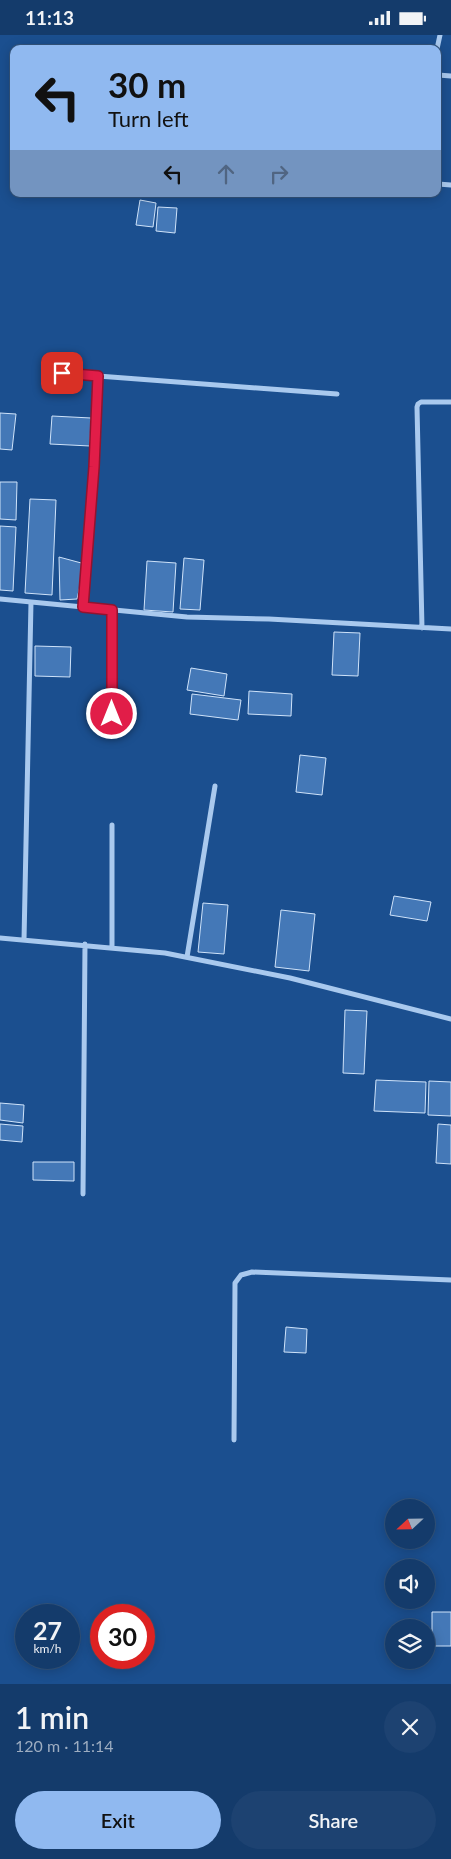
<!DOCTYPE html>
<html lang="en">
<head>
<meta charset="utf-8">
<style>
  :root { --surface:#143b6b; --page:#1d4271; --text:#f1f3f6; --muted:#9dadc1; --line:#33557e; --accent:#90b9f0 }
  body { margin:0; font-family:Lato,sans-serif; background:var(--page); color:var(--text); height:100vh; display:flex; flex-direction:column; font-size:19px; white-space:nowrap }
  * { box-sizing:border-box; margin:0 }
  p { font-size:16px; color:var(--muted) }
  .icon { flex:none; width:28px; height:28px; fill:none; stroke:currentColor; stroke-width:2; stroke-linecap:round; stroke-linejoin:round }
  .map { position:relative; height:1649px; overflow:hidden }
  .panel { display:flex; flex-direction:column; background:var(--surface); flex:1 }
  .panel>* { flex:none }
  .guide { position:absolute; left:10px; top:10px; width:431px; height:152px; border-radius:10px; box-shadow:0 2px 12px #0003,0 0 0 1px var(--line); background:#90b9f0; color:#111; overflow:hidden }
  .needle { width:32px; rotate:248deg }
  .buttons { position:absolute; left:385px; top:1464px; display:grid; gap:10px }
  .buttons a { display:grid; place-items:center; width:50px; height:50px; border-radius:50%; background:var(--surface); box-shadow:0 2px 12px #0003,0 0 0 1px var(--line); font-size:25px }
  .speed { position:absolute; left:15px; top:1569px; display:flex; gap:10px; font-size:25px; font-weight:700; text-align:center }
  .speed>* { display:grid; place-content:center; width:65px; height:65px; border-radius:50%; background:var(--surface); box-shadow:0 2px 12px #0003,0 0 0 1px var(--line); line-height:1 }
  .speed small { font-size:12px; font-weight:400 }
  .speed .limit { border:8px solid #d22; background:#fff; color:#111 }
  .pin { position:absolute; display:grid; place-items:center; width:42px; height:42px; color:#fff; margin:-21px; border-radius:10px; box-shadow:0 2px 8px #0006 }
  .me { position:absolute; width:55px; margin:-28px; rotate:0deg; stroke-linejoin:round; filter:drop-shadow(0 0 4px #0008) }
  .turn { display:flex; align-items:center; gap:18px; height:105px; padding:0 15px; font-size:22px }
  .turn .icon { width:65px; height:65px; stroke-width:2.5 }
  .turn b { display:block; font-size:35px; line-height:42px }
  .lanes { display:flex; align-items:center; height:48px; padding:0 15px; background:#0003; justify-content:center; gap:25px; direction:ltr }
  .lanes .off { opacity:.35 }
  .round { display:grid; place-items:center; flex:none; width:52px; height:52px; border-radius:26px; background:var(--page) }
  .overview { display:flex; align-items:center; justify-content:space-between; height:85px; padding:0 15px }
  h1 { font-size:30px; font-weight:600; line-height:38px }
  .button { display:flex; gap:10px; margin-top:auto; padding:10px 15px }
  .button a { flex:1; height:58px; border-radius:30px; background:var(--accent); color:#111; font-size:20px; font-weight:600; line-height:58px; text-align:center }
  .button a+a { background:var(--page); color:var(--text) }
  .status { display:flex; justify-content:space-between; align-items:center; height:35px; padding:0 25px; background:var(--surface); direction:ltr }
  .status svg { height:14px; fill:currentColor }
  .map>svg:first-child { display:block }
</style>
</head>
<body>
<div class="status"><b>11:13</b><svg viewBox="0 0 49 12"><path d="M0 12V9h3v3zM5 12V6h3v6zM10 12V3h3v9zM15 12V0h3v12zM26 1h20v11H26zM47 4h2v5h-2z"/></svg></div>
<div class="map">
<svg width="451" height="1649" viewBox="0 0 451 1649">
  <rect width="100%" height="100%" fill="#1b4f8f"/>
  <path fill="#4478b7" stroke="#cfe3fa" d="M 140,165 L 156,168 L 153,192 L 136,190 Z
    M 158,172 L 177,173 L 175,198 L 156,196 Z
    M 0,378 L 16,379 L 12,415 L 0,414 Z
    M 52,381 L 91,383 L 90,411 L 50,409 Z
    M 0,447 L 17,447 L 16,485 L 0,484 Z
    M 30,464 L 56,465 L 52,560 L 25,558 Z
    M 0,491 L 16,492 L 13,556 L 0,555 Z
    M 59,522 L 85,529 L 77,564 L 60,565 Z
    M 184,523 L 204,525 L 200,575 L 180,574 Z
    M 147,526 L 176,528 L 173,577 L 144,575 Z
    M 334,597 L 360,598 L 358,641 L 332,640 Z
    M 35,611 L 71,612 L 70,642 L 35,641 Z
    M 191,633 L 227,639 L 224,661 L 187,655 Z
    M 249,656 L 292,659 L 291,681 L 248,679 Z
    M 192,659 L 241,665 L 238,685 L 190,679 Z
    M 300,720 L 326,723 L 322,760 L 296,757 Z
    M 394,861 L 431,867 L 427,886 L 390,880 Z
    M 203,868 L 228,870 L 224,919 L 198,917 Z
    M 281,875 L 315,879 L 309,936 L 275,932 Z
    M 345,975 L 367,976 L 364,1039 L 343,1038 Z
    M 376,1045 L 426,1047 L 425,1078 L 374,1076 Z
    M 429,1046 L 451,1047 L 451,1081 L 428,1080 Z
    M 0,1068 L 24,1070 L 23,1088 L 0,1085 Z
    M 0,1089 L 23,1091 L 22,1107 L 0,1105 Z
    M 438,1089 L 451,1090 L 451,1129 L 436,1128 Z
    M 33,1127 L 74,1127 L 74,1146 L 33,1145 Z
    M 286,1292 L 307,1294 L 306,1318 L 284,1317 Z
    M 432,1577 L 451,1577 L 451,1611 L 432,1611 Z"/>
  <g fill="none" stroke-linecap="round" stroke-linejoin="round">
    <path stroke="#a9c9ee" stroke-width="5" d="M 437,14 L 440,0
      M 438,40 L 451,41
      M 438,149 L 451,150
      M 44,336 L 98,341
      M 0,564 L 187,582 L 269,584 L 451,594
      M 83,572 L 94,432 L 98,341 L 337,359
      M 422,593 L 417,372 L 418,369 L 421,367 L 451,367
      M 112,679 L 112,575
      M 0,903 L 165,918 L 290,943 L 451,984
      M 24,905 L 31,567
      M 112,912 L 112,790
      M 187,922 L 215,751
      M 83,1159 L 85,909
      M 234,1405 L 235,1248 L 241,1240 L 252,1237 L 451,1245"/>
  </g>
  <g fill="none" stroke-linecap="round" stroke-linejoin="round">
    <g stroke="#92132f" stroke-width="12">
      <path id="route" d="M 62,338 L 98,341 L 94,432 L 83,572 L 112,575 L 112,679"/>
    </g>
    <use href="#route" stroke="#e11d48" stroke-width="9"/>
  </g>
</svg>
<div class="buttons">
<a><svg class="needle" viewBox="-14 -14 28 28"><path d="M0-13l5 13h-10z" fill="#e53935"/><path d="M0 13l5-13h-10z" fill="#9dadc1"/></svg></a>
<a><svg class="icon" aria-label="sound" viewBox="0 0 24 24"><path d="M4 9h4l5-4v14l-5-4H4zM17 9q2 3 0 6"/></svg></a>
<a><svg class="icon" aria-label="layers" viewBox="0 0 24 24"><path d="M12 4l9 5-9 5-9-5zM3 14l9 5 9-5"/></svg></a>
</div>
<div class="speed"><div>27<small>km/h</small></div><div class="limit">30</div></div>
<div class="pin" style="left:62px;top:338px;background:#d93025"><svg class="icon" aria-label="arrive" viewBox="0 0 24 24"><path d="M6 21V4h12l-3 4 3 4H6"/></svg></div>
<svg class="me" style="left:112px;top:679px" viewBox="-20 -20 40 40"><circle r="17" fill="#e11d48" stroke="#fff" stroke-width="3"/><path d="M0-11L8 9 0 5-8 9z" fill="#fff"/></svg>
<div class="guide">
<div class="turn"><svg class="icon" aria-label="left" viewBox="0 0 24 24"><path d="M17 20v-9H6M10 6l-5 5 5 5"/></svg><div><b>30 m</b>Turn left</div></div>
<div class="lanes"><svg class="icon" aria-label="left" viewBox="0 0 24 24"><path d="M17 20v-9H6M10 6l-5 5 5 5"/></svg><svg class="icon off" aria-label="ahead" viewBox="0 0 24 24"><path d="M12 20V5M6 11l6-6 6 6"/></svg><svg class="icon off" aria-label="right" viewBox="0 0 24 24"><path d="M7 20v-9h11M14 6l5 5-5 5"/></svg></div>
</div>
</div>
<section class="panel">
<div class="overview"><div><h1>1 min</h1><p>120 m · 11:14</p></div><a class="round"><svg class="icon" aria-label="close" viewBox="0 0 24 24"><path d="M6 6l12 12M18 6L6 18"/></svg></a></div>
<div class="button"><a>Exit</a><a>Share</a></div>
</section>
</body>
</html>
